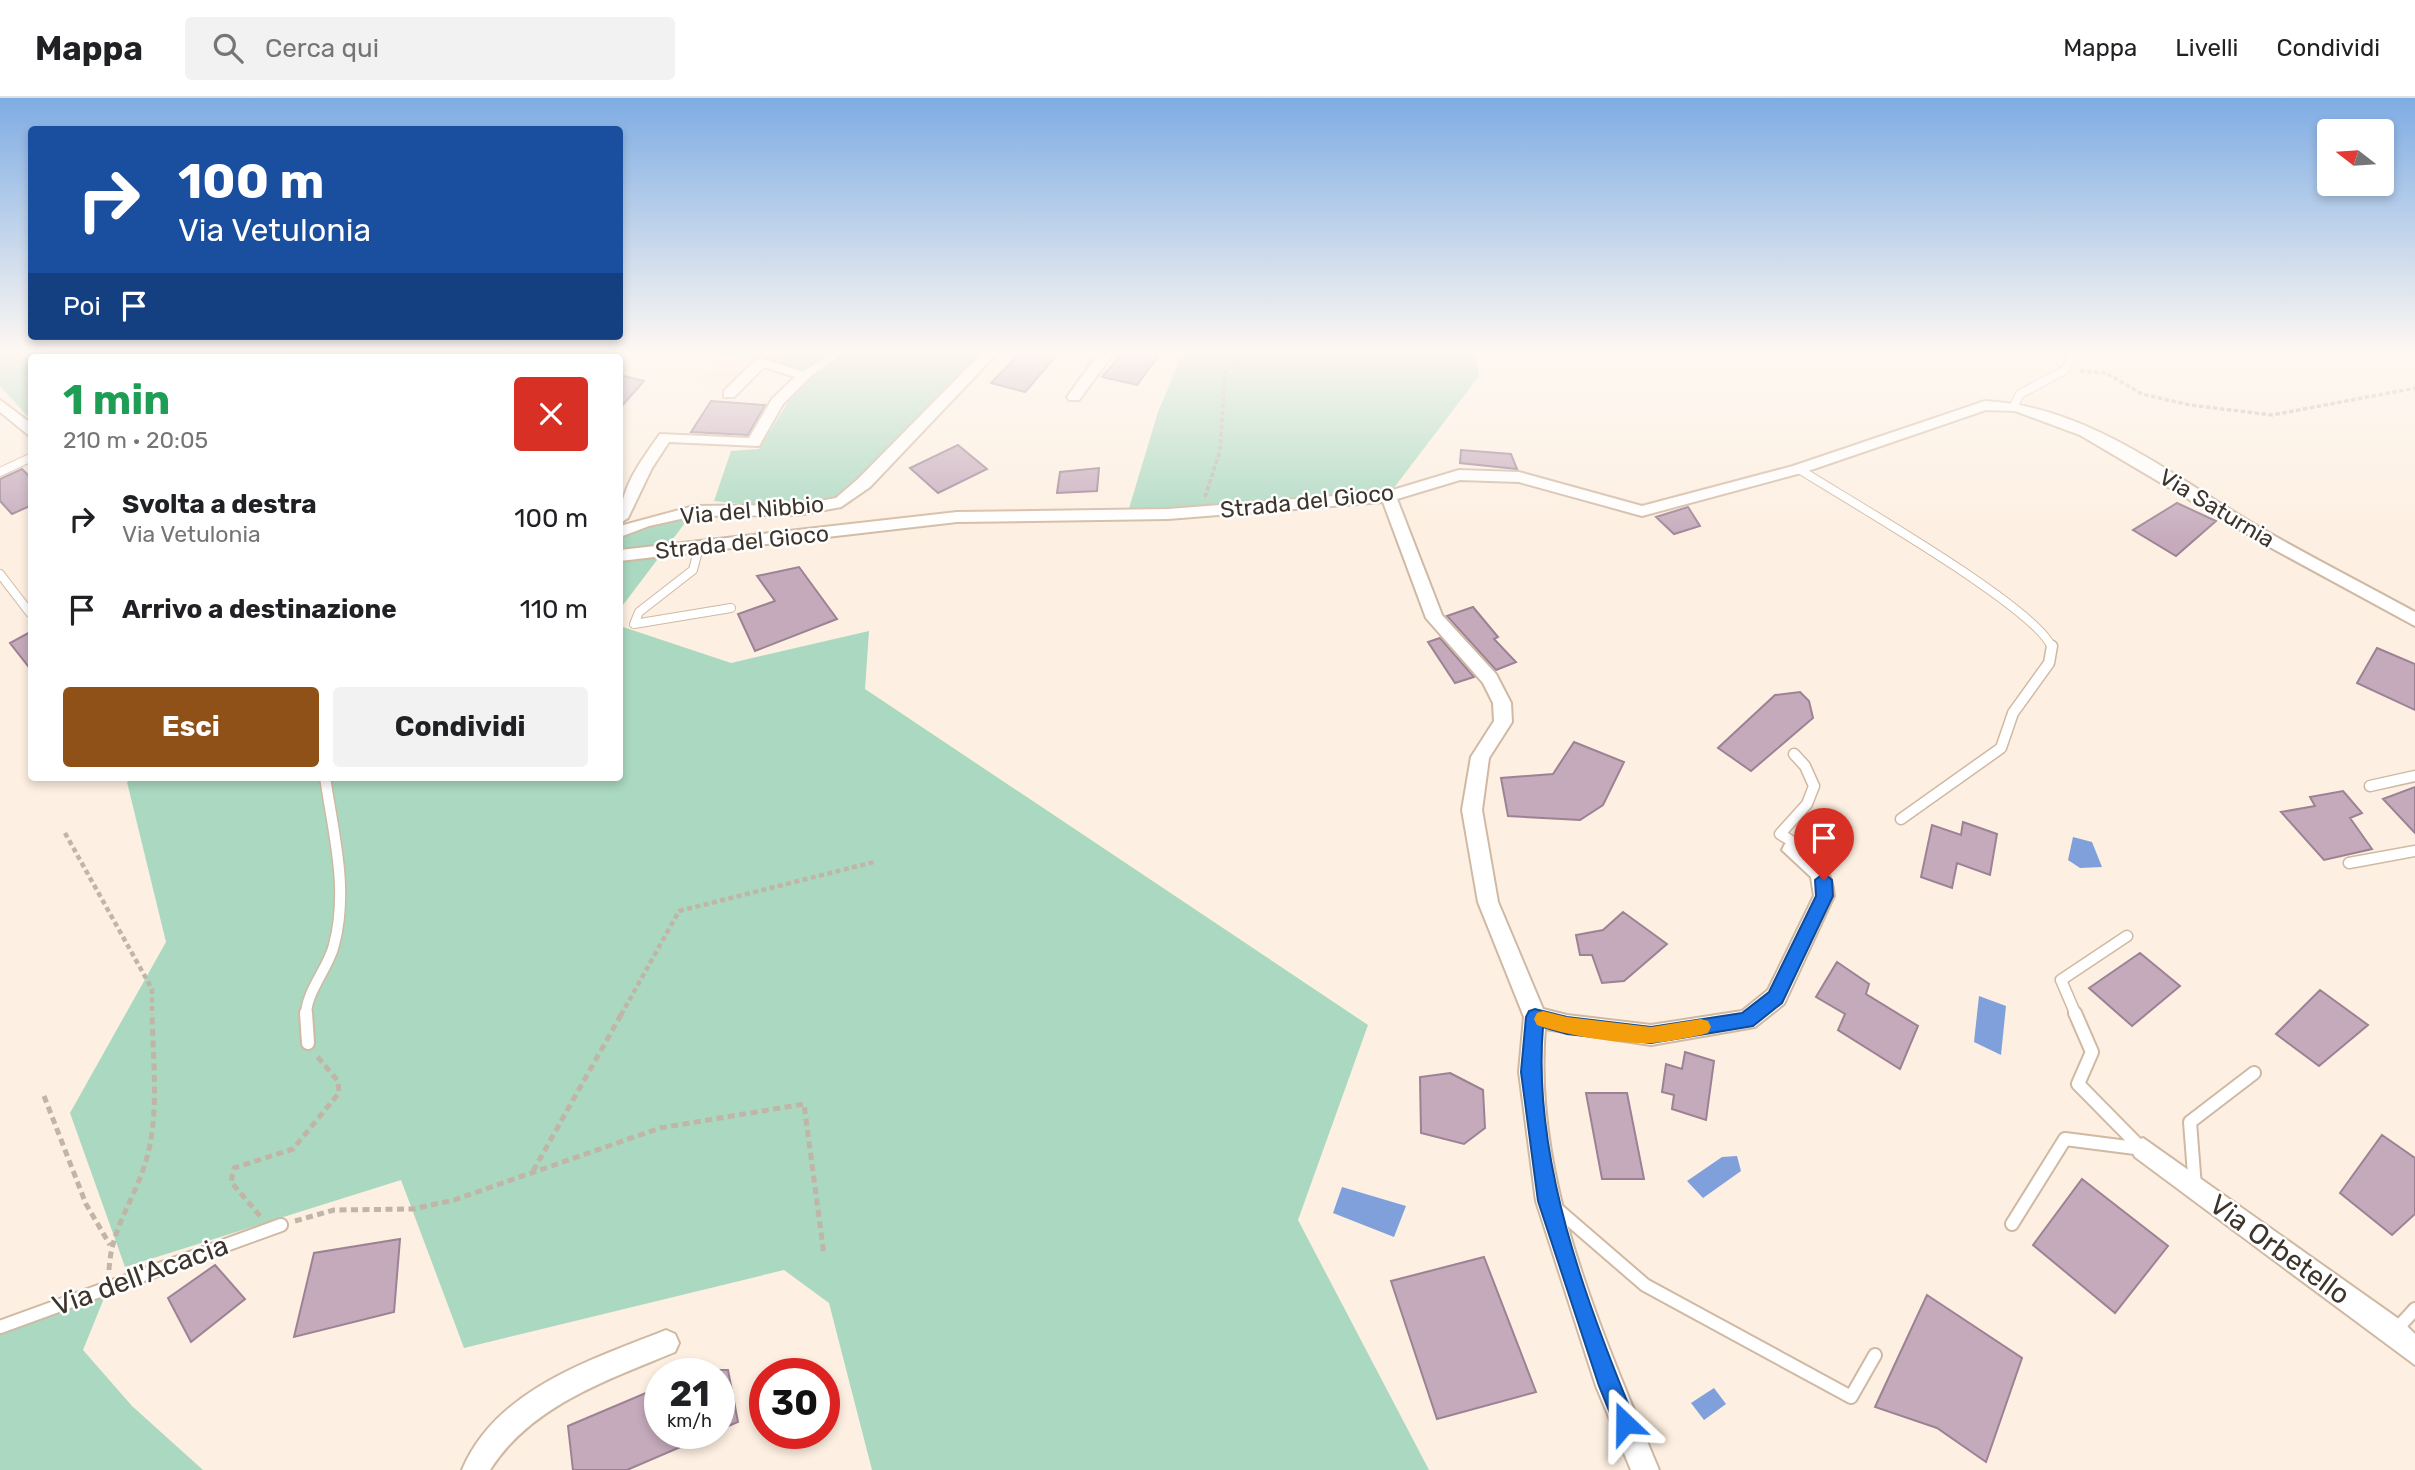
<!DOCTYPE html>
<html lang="it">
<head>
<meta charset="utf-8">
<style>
  :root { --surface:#fff; --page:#f2f2f2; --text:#202124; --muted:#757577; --line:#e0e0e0; --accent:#905119 }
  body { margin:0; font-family:Rubik,sans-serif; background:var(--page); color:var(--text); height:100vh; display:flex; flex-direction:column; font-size:26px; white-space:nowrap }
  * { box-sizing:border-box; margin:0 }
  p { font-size:23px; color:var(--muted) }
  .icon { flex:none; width:38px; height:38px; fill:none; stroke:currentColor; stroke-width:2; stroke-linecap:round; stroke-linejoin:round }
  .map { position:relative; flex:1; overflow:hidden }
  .sheet { position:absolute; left:28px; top:256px; width:595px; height:427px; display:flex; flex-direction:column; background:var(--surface); border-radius:7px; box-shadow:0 4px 10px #0003 }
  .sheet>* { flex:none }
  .hud { position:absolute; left:28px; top:28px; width:595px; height:214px; border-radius:7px; box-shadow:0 4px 10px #0003; background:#1a4fa0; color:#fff; overflow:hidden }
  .needle { width:46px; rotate:287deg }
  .tools { position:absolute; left:2317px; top:21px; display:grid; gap:14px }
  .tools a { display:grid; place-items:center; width:77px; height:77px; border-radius:7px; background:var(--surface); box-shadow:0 4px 10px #0003; font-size:35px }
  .speed { position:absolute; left:644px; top:1260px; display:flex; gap:14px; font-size:35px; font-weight:700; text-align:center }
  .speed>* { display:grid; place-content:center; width:91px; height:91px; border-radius:50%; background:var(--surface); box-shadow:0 4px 10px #0003; line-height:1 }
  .speed small { font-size:18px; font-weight:400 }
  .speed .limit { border:10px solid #d22; background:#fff; color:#111 }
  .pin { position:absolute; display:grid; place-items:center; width:60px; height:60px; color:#fff; margin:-72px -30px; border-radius:50% 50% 50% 0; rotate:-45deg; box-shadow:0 0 7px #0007 }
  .pin .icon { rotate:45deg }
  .me { position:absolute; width:77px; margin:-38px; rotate:337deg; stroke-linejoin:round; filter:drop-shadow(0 0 5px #0008) }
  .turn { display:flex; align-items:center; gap:24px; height:147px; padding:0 35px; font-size:32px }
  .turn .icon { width:91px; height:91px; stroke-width:2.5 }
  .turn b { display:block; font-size:49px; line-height:60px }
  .then { display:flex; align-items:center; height:66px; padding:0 35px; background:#0003; gap:14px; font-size:26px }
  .round { display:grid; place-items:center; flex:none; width:74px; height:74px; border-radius:7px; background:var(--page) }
  .headline { display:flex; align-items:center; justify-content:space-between; height:119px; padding:0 35px }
  h1 { font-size:42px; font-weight:700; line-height:52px; color:#1e9e55 }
  .primary-button { display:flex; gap:14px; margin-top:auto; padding:14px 35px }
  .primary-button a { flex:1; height:80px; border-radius:7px; background:var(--accent); color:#fff; font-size:28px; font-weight:700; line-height:80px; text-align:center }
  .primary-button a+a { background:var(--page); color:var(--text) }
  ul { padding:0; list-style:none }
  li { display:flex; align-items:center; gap:21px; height:91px; padding:0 35px }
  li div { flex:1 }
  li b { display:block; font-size:26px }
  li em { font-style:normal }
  header { display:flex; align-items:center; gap:42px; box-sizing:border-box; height:98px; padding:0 35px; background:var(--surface); border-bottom:2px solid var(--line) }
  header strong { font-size:33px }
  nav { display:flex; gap:38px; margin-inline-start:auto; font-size:24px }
  .search { width:490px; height:63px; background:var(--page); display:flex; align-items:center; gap:18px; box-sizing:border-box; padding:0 24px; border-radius:7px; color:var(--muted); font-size:26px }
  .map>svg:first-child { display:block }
</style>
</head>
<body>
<header>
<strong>Mappa</strong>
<div class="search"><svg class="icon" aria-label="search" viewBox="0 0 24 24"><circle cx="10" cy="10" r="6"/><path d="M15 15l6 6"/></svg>Cerca qui</div>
<nav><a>Mappa</a><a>Livelli</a><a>Condividi</a></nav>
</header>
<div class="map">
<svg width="2415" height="1372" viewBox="0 0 2415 1372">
  <rect width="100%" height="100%" fill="#fdefe1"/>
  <path fill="#fee6cf" d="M 728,258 L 754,265 L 724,292 L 697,285 Z"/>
  <path fill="#aad8c0" d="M 0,252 L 274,252 L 276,259 L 32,259 L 31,322 L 0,288 Z
    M 720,252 L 993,252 L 841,404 L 798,412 L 714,403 L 731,353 L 759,351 L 805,277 Z
    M 1184,252 L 1474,252 L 1479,278 L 1387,399 L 1127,417 L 1158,314 Z
    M 694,413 L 620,511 L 620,434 L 645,424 Z
    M 620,528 L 731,565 L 869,533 L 865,591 L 1368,927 L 1298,1122 L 1429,1372 L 872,1372 L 829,1205 L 784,1172 L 464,1250 L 401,1082 L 125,1169 L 70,1015 L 166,844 L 127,684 L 136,679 L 620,679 Z
    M 109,1188 L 83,1252 L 132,1308 L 203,1372 L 0,1372 L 0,1229 Z"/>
  <path fill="#7fa0db" d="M 2073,739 L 2092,744 L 2102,769 L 2080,770 L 2068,762 Z
    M 1979,898 L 2006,908 L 2001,957 L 1974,944 Z
    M 1737,1058 L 1741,1073 L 1703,1100 L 1687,1083 L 1722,1059 Z
    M 1342,1089 L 1406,1108 L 1394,1139 L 1333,1115 Z
    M 1714,1290 L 1726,1306 L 1704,1322 L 1691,1305 Z"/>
  <path fill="#c5aabc" stroke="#9c8294" stroke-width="2" d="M 1023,252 L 1061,252 L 1025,294 L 991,285 Z
    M 1125,252 L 1163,252 L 1137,287 L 1102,279 Z
    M 620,277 L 644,283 L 620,310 Z
    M 711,303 L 765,307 L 748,337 L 691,334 Z
    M 958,347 L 987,371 L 938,395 L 910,370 Z
    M 1461,352 L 1511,356 L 1517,371 L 1460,365 Z
    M 1099,370 L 1097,393 L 1057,395 L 1060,374 Z
    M 22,371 L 32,381 L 32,407 L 12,416 L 0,403 L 0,381 Z
    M 2177,405 L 2216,423 L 2176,458 L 2133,432 Z
    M 1688,409 L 1700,428 L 1674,436 L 1656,419 Z
    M 799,469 L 837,521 L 755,553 L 738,516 L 775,503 L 757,478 Z
    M 1473,509 L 1498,539 L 1494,541 L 1516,564 L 1496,572 L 1447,518 Z
    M 32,533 L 32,573 L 10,545 Z
    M 1440,540 L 1474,579 L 1455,585 L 1428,544 Z
    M 2377,550 L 2415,566 L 2415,612 L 2357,585 Z
    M 1800,594 L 1809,603 L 1813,620 L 1751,673 L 1718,650 L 1775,597 Z
    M 1574,644 L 1624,664 L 1603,707 L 1580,722 L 1508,718 L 1501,680 L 1553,676 Z
    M 2415,689 L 2415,735 L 2383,701 Z
    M 2343,693 L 2362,715 L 2350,720 L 2372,751 L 2324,762 L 2281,714 L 2315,708 L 2310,699 Z
    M 1963,724 L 1997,736 L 1990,777 L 1957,765 L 1952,790 L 1921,779 L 1932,727 L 1961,737 Z
    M 1623,814 L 1667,846 L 1624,883 L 1602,885 L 1592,857 L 1580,857 L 1576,837 L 1603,832 Z
    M 2140,855 L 2180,888 L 2132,928 L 2089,890 Z
    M 1837,864 L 1869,886 L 1866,896 L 1918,928 L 1900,971 L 1838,932 L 1845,916 L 1816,899 Z
    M 2320,892 L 2368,927 L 2319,968 L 2276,936 Z
    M 1685,954 L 1714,963 L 1706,1022 L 1672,1011 L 1674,997 L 1662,994 L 1666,966 L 1682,971 Z
    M 1450,975 L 1483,992 L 1485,1030 L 1464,1046 L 1421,1035 L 1420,979 Z
    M 1586,995 L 1627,995 L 1644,1081 L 1602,1081 Z
    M 2382,1037 L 2415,1060 L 2415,1116 L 2392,1137 L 2340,1095 Z
    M 2082,1081 L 2168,1148 L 2115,1215 L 2033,1147 Z
    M 400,1141 L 394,1214 L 294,1239 L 314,1155 Z
    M 1484,1159 L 1536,1294 L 1437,1321 L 1391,1183 Z
    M 215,1167 L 245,1201 L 191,1244 L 168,1200 Z
    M 1927,1197 L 2022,1260 L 1986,1364 L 1937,1330 L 1875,1309 Z
    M 719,1272 L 728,1272 L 738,1324 L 719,1332 Z
    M 660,1289 L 660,1335 L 713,1335 L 627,1372 L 573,1372 L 568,1328 Z"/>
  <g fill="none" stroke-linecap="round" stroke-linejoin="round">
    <g stroke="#d0b9a3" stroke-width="10">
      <path id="lane-far2" d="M 805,277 L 842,252
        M 2015,306 L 2020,296 L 2065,272 L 2076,252
        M 1799,371 C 1844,400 2038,510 2052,550
        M 0,374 L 32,359
        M 699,449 L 693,472 L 639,514 L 634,526 L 731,510
        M 0,476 L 30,515"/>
    </g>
    <g stroke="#d0b9a3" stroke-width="13">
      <path id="lane-far1" d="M 2370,688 L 2415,678
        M 1901,721 L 2001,650 L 2013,615 L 2049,565 L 2052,548
        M 1792,752 L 1790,742 L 1780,736 L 1807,706 L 1814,688 L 1805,668 L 1794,656
        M 2349,765 L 2415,753
        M 306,917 C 306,894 329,869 334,847 C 349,791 333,734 325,679
        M 2076,917 L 2061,882 L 2127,838"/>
    </g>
    <g stroke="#d0b9a3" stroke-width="16">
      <path id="lane" d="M 306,915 L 308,945
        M 2075,915 L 2092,954 L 2078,986 L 2142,1051
        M 2195,1089 L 2190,1024 L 2254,975
        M 1557,1111 L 1645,1187 L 1851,1299 L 1875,1257
        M 2012,1126 L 2065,1041 L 2143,1051
        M 0,1229 L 281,1127
        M 2395,1233 L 2415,1211"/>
    </g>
    <g stroke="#d0b9a3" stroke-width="4">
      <path id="street" d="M 985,252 L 1000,252 L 870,389 L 841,409 L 798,417 L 694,418 L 649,428 L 620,439 L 620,428 L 694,408 L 798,407 L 836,400 L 858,381 Z
        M 1101,252 L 1116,252 L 1079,302 L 1069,302 L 1067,299 Z
        M 761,260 L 812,277 L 783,306 L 759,348 L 669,344 L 652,370 L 628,420 L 620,425 C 620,390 640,364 660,336 L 749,340 L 772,301 L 795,279 L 764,269 L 734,299 L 724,299 L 724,293 L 756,261 Z
        M 0,302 L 32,326 L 32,340 L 0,314 Z
        M 1985,303 C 2087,308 2171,377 2257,428 C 2309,458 2362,485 2415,514 L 2415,528 L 2266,447 L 2080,337 L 2015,313 L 1986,312 L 1805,374 L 1642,418 L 1519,384 L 1460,382 L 1397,401 L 1442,517 L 1496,576 L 1511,605 L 1512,624 L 1489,660 L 1482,712 L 1498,804 L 1543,911 L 1567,917 L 1651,927 L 1742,913 L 1768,892 L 1814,798 L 1811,779 L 1782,752 L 1785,746 L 1792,744 C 1817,752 1832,772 1834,798 L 1784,906 L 1755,929 L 1651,947 L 1545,931 C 1532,1080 1603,1237 1659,1372 L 1631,1372 L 1596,1288 L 1536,1103 L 1519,974 L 1524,919 L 1478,804 L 1462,712 L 1471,659 L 1494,623 L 1493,605 L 1483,585 L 1426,520 L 1383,404 L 1168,421 L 957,424 L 620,463 L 620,452 L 957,414 L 1168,411 L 1386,394 L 1459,372 L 1519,374 L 1642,408 L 1793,368 Z
        M 2143,1040 L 2403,1224 L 2415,1236 L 2415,1267 L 2135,1059 L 2131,1051 L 2135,1043 Z
        M 666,1232 L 675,1236 L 679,1245 L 675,1254 C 608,1282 531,1307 490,1372 L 462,1372 C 496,1291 591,1262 666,1232 Z"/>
    </g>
    <path stroke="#c1b5a8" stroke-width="3.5" stroke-dasharray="4.5 2.5" stroke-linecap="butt" d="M 2080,273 L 2106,275 L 2142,296 L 2190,307 L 2272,317 L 2415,290
      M 1205,399 L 1220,353 L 1225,274 L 1253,252"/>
    <path stroke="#c1b5a8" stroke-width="4.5" stroke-dasharray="5 3.5" stroke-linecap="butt" d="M 65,735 L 152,891 L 152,917
      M 621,917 L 679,813 L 874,764"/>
    <path stroke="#c1b5a8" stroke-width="5" stroke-dasharray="7 4.5" stroke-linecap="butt" d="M 44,998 L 86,1106 L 110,1147
      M 533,1073 L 622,915
      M 260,1118 L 231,1084 L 234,1070 L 293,1051 L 339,995 L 338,983 L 316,957
      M 295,1123 L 334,1112 L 413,1111 L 454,1102 L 660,1030 L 804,1006 L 824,1157
      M 109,1172 C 111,1131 133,1104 145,1066 C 160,1019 153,964 152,915"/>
    <use href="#lane-far2" stroke="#fff" stroke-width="8"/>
    <use href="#lane-far1" stroke="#fff" stroke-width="10"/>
    <use href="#lane" stroke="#fff" stroke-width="12"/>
    <use href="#street" fill="#fff" fill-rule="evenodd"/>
  </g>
  <linearGradient id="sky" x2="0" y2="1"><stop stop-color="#7eace3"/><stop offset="0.57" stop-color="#fef8f2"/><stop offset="1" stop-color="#fef8f2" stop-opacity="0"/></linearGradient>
  <rect width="2415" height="445" fill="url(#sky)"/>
  <path fill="#1a73e8" stroke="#114b97" stroke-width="2" d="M 1824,775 L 1832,782 L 1833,798 L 1782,905 L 1753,928 L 1651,945 L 1567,936 L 1543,929 C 1532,1060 1586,1205 1636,1325 L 1633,1332 L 1625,1336 L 1617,1332 L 1599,1288 L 1538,1103 L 1521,974 L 1526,919 L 1529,913 L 1535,911 L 1567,919 L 1651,929 L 1742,915 L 1769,894 L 1816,798 L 1815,782 Z"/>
  <path fill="#f59e0b" d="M 1543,913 L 1567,919 L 1651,929 L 1701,921 L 1708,923 L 1711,929 L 1708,935 L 1701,937 C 1685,940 1668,944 1652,945 C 1619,946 1568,938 1537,927 L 1534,921 L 1537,915 Z"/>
  <g text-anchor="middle" stroke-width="5" stroke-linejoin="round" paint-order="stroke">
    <g font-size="23" fill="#3d342b" stroke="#fff">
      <text transform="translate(1307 403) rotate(-6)" y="8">Strada del Gioco</text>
      <text transform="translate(2217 410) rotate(31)" y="8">Via Saturnia</text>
      <text transform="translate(752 412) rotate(-5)" y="8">Via del Nibbio</text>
      <text transform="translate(742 444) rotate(-6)" y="8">Strada del Gioco</text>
    </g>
    <g font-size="28" fill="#3d342b" stroke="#fff">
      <text transform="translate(2280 1151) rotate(36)" y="10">Via Orbetello</text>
      <text transform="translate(140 1177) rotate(-20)" y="10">Via dell'Acacia</text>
    </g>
  </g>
</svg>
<div class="tools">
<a><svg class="needle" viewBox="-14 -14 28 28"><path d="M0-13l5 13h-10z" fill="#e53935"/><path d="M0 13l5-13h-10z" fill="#757577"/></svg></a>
</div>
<div class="speed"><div>21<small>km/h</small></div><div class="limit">30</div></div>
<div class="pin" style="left:1824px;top:782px;background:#d93025"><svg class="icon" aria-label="arrive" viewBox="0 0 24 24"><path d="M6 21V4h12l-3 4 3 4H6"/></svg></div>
<svg class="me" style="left:1625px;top:1325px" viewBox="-20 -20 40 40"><path d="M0-17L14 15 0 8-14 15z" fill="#1a73e8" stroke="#fff" stroke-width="4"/></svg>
<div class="hud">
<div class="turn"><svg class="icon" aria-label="right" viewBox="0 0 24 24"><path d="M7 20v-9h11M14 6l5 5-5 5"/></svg><div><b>100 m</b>Via Vetulonia</div></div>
<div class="then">Poi<svg class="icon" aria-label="arrive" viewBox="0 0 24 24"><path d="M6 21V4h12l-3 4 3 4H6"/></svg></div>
</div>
<section class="sheet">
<div class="headline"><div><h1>1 min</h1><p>210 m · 20:05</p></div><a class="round" style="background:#d93025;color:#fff"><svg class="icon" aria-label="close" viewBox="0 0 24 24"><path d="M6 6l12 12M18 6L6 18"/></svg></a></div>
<ul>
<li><svg class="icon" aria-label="right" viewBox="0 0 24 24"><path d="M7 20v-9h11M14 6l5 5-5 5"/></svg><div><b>Svolta a destra</b><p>Via Vetulonia</p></div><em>100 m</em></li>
<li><svg class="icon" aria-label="arrive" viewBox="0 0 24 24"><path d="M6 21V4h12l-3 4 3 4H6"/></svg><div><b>Arrivo a destinazione</b></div><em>110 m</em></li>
</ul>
<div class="primary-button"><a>Esci</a><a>Condividi</a></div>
</section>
</div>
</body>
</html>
